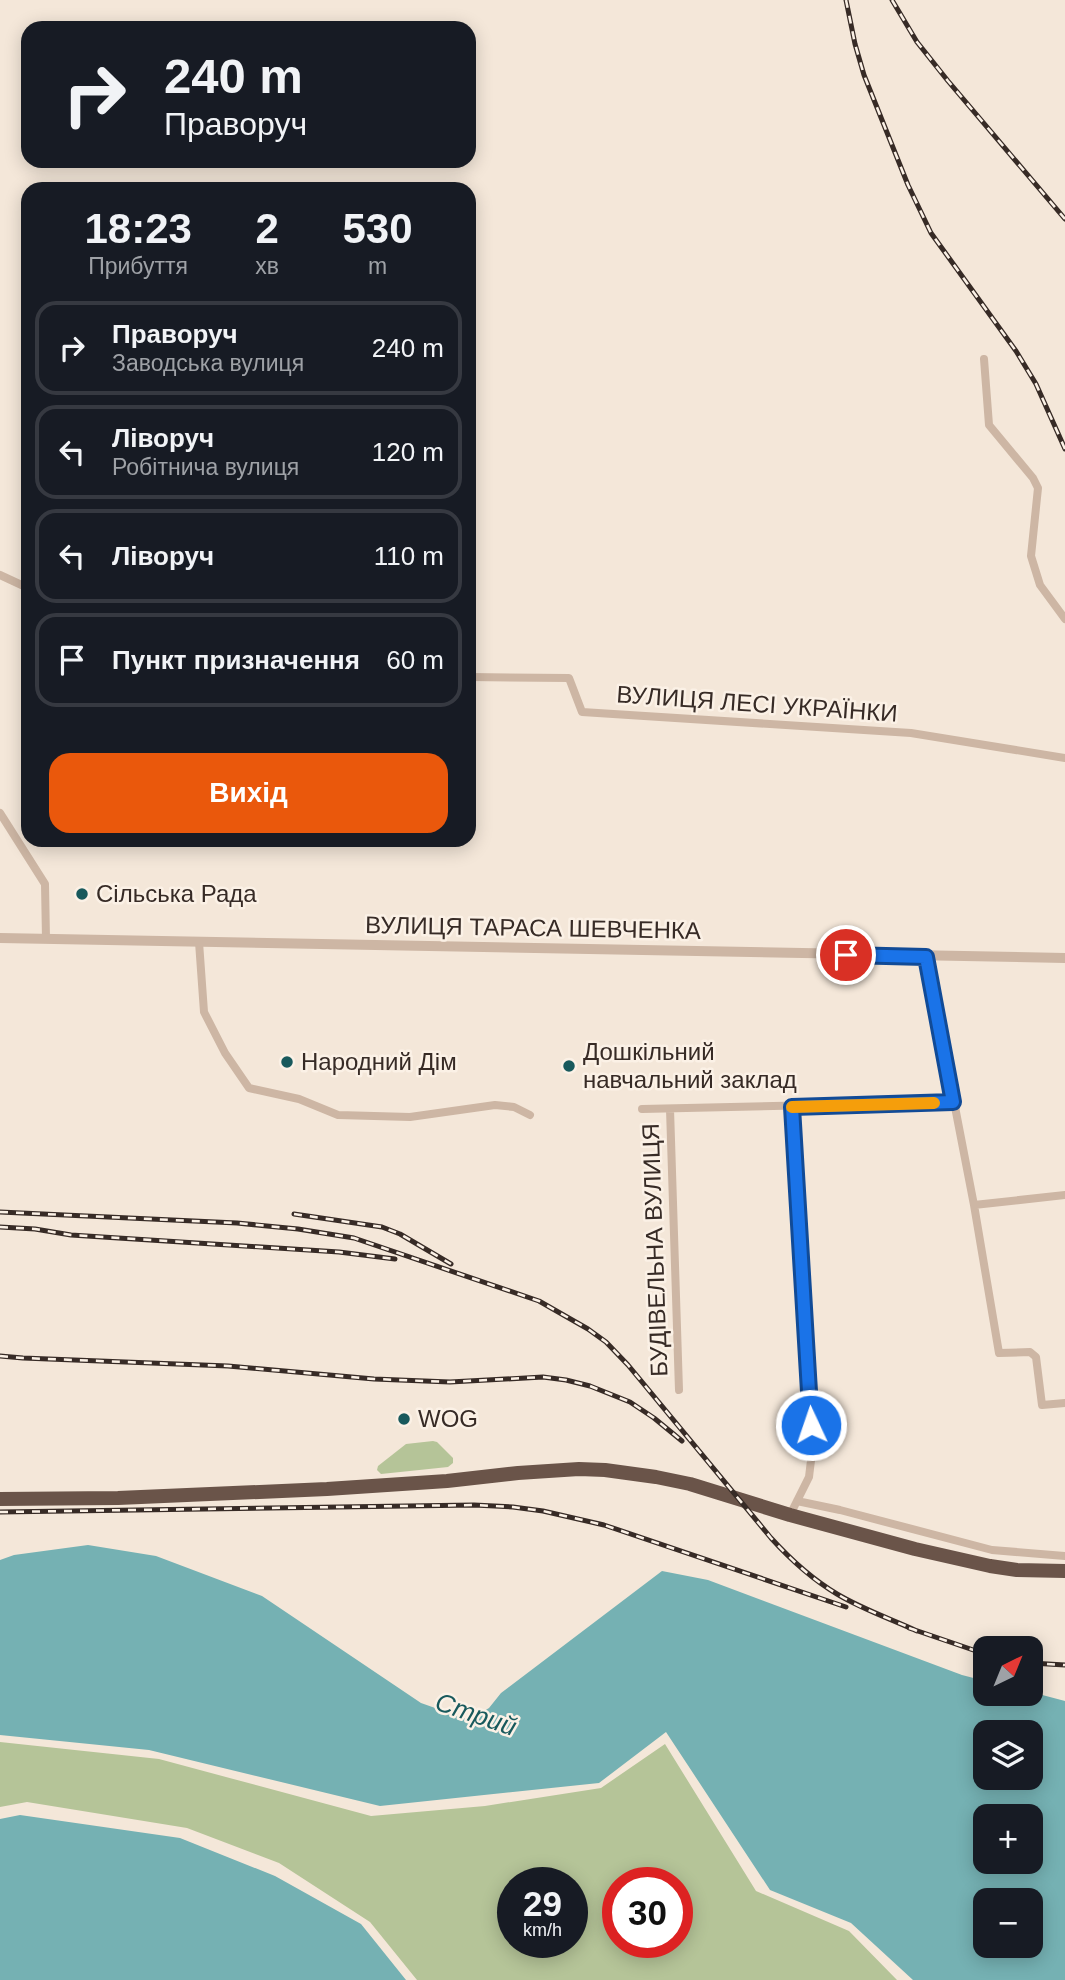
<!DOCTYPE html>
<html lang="uk">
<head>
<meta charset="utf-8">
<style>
  :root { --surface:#171b24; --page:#20242c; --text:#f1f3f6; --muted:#9ea1a6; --line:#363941; --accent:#ea580c }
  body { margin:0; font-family:Helvetica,sans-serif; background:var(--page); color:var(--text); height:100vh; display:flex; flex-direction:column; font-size:26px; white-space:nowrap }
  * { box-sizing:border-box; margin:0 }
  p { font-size:23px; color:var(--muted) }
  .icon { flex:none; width:38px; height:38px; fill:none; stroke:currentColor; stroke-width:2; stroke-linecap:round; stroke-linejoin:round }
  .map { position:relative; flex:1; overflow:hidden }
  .side { position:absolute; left:21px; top:182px; width:455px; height:665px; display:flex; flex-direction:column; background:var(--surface); border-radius:21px; box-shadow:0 4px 18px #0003 }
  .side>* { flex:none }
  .top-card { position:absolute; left:21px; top:21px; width:455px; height:147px; border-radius:21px; box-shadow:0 4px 18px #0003; background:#171b24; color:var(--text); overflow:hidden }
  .needle { width:46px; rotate:43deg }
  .tools { position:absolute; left:973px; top:1636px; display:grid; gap:14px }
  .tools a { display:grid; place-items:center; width:70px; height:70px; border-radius:14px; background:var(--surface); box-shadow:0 4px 18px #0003; font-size:35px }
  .speed { position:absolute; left:497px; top:1867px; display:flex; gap:14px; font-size:35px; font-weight:700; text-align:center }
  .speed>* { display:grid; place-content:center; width:91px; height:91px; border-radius:50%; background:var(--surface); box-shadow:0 4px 18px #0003; line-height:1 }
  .speed small { font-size:18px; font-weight:400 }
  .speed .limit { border:10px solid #d22; background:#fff; color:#111 }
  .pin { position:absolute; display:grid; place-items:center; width:60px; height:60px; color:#fff; margin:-30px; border:4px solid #fff; border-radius:50%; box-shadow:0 2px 7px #0007 }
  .me { position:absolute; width:77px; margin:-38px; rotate:357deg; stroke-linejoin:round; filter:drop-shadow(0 0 5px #0008) }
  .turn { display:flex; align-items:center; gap:24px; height:147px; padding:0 28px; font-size:32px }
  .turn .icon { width:91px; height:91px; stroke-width:2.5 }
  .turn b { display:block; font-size:49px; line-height:60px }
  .eta { display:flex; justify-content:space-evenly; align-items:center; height:119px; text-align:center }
  .eta b { font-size:42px; font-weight:700; line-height:49px }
  .primary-button { display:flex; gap:14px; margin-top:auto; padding:14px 28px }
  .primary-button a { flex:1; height:80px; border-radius:21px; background:var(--accent); color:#fff; font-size:28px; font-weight:700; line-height:80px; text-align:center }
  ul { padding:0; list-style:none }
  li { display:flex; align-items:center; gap:21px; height:94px; margin:0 14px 10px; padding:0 14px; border:4px solid var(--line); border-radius:21px }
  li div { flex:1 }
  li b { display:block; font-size:26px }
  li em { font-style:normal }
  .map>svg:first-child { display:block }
</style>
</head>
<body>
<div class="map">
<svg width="1065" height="1980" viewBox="0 0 1065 1980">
  <rect width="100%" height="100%" fill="#f4e7d9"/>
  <path fill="#b5c498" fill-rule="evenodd" d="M 433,1441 L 437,1442 L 453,1458 L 453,1463 L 448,1467 L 381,1474 L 377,1470 L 378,1466 L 406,1444 Z
    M 0,1742 L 159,1759 L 371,1816 L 485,1806 L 601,1788 L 665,1744 L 756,1891 L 849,1931 L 897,1980 L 417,1980 L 370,1922 L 279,1863 L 187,1828 L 27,1802 L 0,1807 ZM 513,1883 L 572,1883 L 572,1942 L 513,1942 ZM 618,1883 L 677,1883 L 677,1942 L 618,1942 Z"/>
  <path fill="#75b1b3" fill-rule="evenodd" d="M 88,1545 L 156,1556 L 262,1596 L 421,1703 L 469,1720 L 489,1708 L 501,1693 L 662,1571 L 708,1580 L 962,1675 L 985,1681 L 985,1694 L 1031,1694 L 1031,1692 L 1065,1701 L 1065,1980 L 913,1980 L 851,1923 L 770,1890 L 666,1732 L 599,1783 L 380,1806 L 149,1750 L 0,1735 L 0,1560 L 14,1555 ZM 985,1732 L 1031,1732 L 1031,1778 L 985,1778 ZM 985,1816 L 1031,1816 L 1031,1862 L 985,1862 ZM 985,1900 L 1031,1900 L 1031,1946 L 985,1946 Z
    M 20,1815 L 180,1838 L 275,1876 L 361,1924 L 406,1980 L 0,1980 L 0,1819 Z"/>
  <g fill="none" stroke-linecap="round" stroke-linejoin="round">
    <path stroke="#cdb6a4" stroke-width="8" d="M 984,359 L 989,425 L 1033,478 L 1038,488 L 1031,556 L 1040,585 L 1065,619
      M 0,575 L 28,588
      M 469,677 L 569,678 L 582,712 L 911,733 L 1065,758
      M 0,813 L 45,884 L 46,939
      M 199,942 L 204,1012 L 225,1053 L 249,1088 L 299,1099 L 338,1115 L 410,1117 L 495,1105 L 514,1107 L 530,1115
      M 926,957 L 974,1205 L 999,1353 L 1030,1352 L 1036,1357 L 1042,1405 L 1065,1403
      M 642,1109 L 953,1102
      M 670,1109 L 679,1390
      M 974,1205 L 1065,1195
      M 797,1501 L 840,1510 L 992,1550 L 1065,1556
      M 790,1515 L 809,1477 L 812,1452 L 792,1107"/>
    <path stroke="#cdb6a4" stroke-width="10" d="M 0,938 L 1065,958"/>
    <path stroke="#6a5449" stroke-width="14" d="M 0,1499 L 118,1498 L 327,1489 L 447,1481 L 518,1473 L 579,1469 L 605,1470 L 656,1477 L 690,1484 L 790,1515 L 915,1549 L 990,1566 L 1017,1570 L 1065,1571"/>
    <g stroke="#372b26" stroke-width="5">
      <path id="rail" d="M 846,0 L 855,44 L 864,75 L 908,185 L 931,233 L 1016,351 L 1036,384 L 1065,449
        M 892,0 L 917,42 L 948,81 L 1065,219
        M 0,1212 L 237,1223 L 298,1229 L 354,1238 L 539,1301 L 588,1329 L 606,1342 L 628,1365 L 771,1538 C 791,1560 812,1579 837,1594 C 862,1609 891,1619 917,1631
        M 294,1214 L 382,1227 L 400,1234 L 451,1264
        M 0,1227 L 35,1229 L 71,1235 L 339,1252 L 395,1259
        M 0,1356 L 23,1358 L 228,1366 L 374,1379 L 450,1382 L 543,1377 L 566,1380 L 590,1386 L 630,1402 L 654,1418 L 682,1441
        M 0,1512 L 474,1505 L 513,1507 L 543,1511 L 604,1525 L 846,1607
        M 909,1628 L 985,1654
        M 1031,1663 L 1065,1665"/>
    </g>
    <use href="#rail" stroke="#fbf1e6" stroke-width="2.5" stroke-dasharray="8" stroke-linecap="butt"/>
  </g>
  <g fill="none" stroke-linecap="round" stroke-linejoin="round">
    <g stroke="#114b97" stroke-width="18">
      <path id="route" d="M 811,1425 L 792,1107 L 953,1102 L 926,957 L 846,955"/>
    </g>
    <use href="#route" stroke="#1a73e8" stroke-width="12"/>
    <path stroke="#f59e0b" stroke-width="12" d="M 792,1107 L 934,1103"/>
  </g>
  <g fill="#18595c" stroke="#fbf1e6" stroke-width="2.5">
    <circle cx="82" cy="894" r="7"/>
    <circle cx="287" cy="1062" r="7"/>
    <circle cx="569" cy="1066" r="7"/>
    <circle cx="404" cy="1419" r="7"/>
  </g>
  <g text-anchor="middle" stroke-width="5" stroke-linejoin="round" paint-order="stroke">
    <g font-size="24" fill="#372b26" stroke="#fbf1e6">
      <text transform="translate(757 704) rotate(4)" y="8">ВУЛИЦЯ ЛЕСІ УКРАЇНКИ</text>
      <text transform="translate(533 928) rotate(1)" y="8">ВУЛИЦЯ ТАРАСА ШЕВЧЕНКА</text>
      <text transform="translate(655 1250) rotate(-92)" y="8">БУДІВЕЛЬНА ВУЛИЦЯ</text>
    </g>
    <g font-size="24" fill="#372b26" stroke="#fbf1e6" text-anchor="start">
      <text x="96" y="902">Сільська Рада</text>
      <text x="583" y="1060">Дошкільний<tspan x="583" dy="28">навчальний заклад</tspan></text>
      <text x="301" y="1070">Народний Дім</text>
      <text x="418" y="1427">WOG</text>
    </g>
    <g font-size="26" font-style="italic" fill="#18595c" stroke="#fbf1e6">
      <text transform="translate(476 1714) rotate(19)" y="9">Стрий</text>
    </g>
  </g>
</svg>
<div class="tools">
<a><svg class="needle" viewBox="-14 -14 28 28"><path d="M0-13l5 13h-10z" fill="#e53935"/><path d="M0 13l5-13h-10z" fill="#9ea1a6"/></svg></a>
<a><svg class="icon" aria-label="layers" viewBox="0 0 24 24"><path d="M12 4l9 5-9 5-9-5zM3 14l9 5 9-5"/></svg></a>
<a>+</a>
<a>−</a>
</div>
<div class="speed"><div>29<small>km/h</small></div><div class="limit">30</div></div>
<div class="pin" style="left:846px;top:955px;background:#d93025"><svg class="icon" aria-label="arrive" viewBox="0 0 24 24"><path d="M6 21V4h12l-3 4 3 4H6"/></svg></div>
<svg class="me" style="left:811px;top:1425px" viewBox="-20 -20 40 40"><circle r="17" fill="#1a73e8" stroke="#fff" stroke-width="3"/><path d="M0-11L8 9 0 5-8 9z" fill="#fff"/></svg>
<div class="top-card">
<div class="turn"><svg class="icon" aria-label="right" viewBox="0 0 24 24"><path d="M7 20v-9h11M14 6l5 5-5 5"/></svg><div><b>240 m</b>Праворуч</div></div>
</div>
<section class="side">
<div class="eta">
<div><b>18:23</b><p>Прибуття</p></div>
<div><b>2</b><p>хв</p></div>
<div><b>530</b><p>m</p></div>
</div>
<ul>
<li><svg class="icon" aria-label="right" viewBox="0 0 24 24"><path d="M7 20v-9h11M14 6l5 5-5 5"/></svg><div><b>Праворуч</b><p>Заводська вулиця</p></div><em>240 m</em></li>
<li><svg class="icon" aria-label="left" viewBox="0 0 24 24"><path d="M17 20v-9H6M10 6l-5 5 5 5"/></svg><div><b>Ліворуч</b><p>Робітнича вулиця</p></div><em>120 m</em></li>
<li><svg class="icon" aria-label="left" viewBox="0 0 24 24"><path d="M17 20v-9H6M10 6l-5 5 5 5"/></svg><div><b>Ліворуч</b></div><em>110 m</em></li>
<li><svg class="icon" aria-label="arrive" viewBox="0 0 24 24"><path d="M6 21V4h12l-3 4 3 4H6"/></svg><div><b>Пункт призначення</b></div><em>60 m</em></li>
</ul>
<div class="primary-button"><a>Вихід</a></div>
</section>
</div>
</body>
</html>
